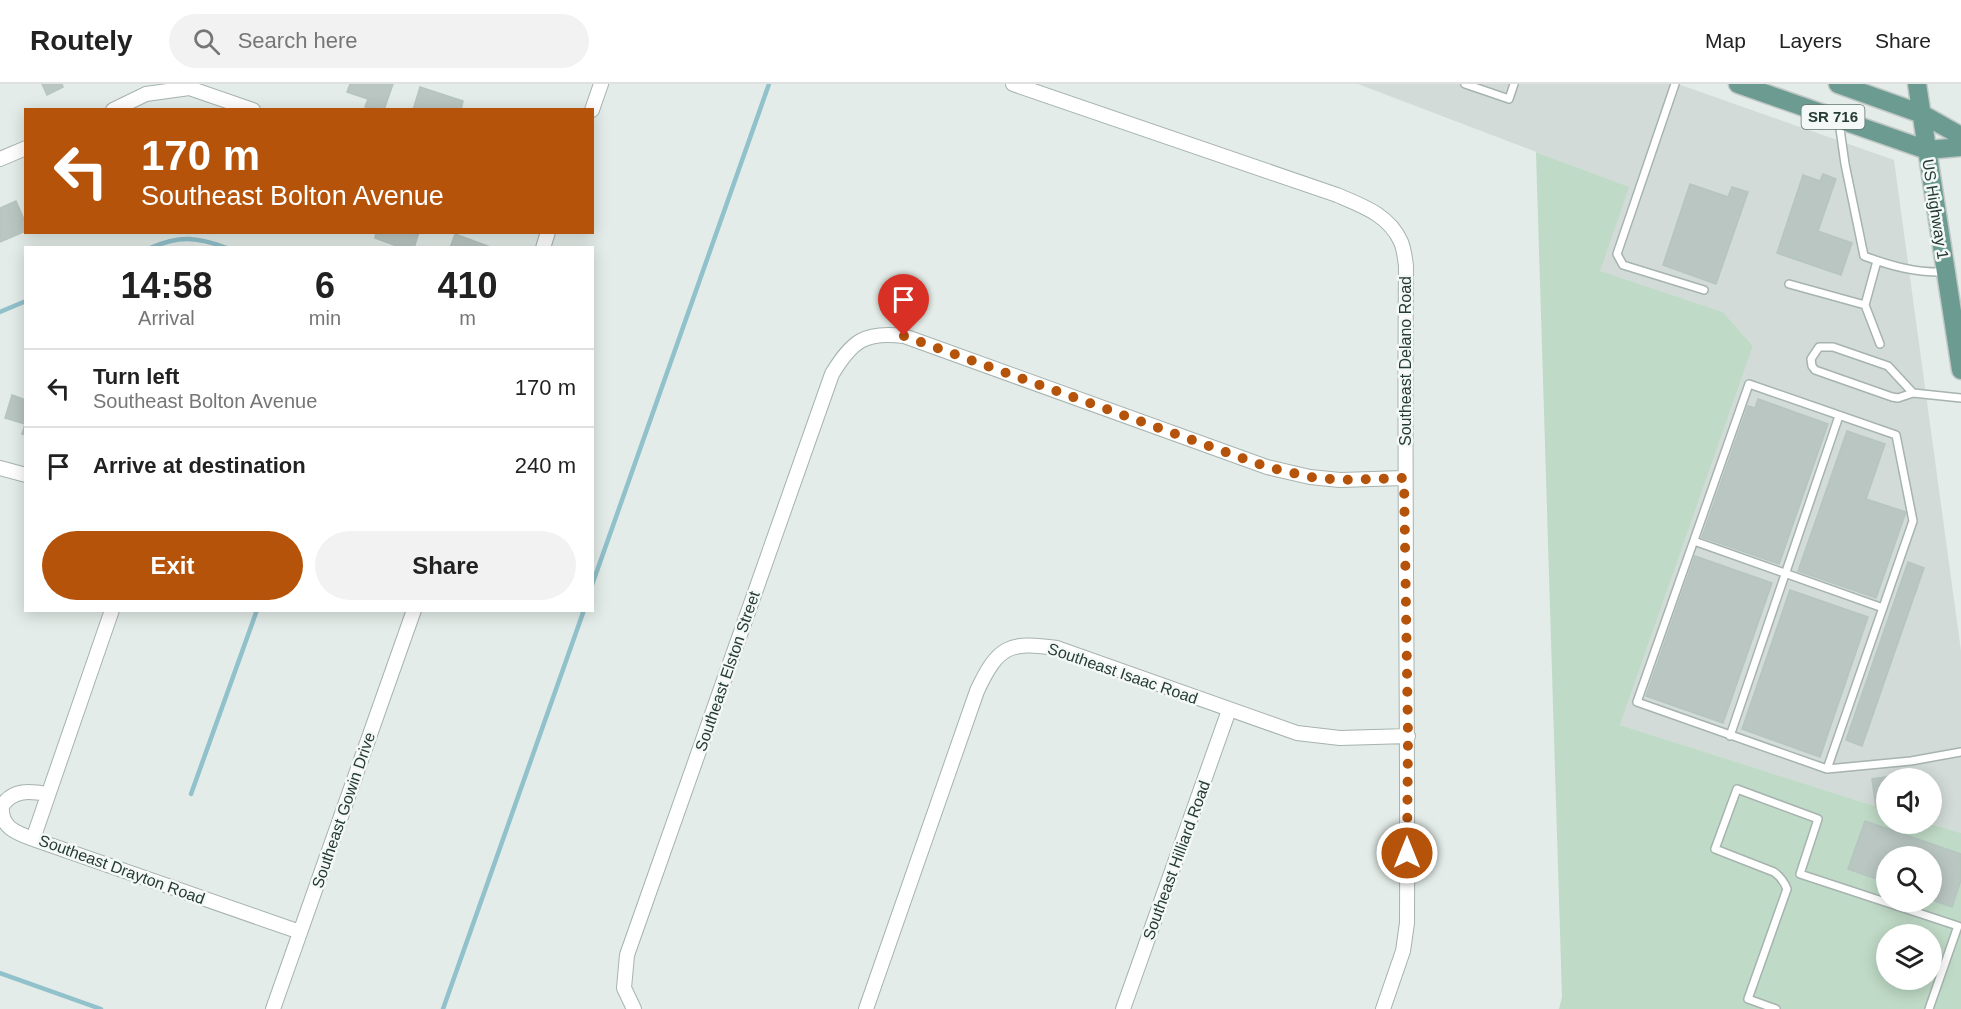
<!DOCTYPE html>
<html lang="en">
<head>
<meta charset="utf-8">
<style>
  :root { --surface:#fff; --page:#f2f2f2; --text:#222; --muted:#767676; --line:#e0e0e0; --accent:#b45309 }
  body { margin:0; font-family:Arial,sans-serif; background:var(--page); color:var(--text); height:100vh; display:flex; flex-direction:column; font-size:22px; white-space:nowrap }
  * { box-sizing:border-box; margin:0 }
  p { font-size:20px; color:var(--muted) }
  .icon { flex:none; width:33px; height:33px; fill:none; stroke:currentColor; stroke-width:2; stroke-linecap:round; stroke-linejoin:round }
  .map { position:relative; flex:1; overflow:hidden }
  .drawer { position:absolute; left:24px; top:162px; width:570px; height:366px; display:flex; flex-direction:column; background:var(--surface); border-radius:0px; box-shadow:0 3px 15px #0003 }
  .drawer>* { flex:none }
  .guide { position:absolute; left:24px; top:24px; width:570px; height:126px; border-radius:0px; box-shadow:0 3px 15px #0003; background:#b45309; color:#fff; overflow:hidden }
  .fabs { position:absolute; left:1876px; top:684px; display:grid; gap:12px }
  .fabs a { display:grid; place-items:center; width:66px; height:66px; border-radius:50%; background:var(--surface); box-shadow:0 3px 15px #0003; font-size:30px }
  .pin { position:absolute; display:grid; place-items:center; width:51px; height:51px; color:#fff; margin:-62px -26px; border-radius:50% 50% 50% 0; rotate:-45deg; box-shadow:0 0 6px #0007 }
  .pin .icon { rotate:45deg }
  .me { position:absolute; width:66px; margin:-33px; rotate:0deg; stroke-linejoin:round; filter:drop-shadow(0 0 4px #0008) }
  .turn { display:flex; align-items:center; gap:21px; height:126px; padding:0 18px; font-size:27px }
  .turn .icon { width:78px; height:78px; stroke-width:2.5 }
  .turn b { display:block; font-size:42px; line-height:51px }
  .eta { display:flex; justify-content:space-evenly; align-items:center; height:102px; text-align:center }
  .eta b { font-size:36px; font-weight:700; line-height:42px }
  .button { display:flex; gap:12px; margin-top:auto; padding:12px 18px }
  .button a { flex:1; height:69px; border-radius:36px; background:var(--accent); color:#fff; font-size:24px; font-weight:700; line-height:69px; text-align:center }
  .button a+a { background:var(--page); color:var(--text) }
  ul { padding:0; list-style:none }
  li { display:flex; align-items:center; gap:18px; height:78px; padding:0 18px; border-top:2px solid var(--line) }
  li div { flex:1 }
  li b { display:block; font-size:22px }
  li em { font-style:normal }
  header { display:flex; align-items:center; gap:36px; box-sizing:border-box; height:84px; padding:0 30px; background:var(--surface); border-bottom:2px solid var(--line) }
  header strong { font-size:28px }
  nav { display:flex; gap:33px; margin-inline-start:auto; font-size:21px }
  .search { width:420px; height:54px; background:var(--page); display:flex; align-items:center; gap:15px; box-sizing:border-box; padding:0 21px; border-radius:33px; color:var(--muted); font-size:22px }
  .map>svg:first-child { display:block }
</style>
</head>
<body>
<header>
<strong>Routely</strong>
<div class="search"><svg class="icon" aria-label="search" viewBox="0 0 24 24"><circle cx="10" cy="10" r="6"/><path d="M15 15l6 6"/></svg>Search here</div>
<nav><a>Map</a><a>Layers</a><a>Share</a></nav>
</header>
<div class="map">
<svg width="1961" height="925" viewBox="0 0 1961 925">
  <rect width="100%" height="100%" fill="#e3ece8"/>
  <path fill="#d2dbd7" d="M 1358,0 L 1678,0 L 1894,76 L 1961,567 L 1961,749 L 1931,740 L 1932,694 L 1887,694 L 1887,726 L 1620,641 L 1753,262 L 1723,228 L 1599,187 L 1628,103 Z"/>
  <path fill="#bfdac6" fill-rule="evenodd" d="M 1536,68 L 1629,103 L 1600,187 L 1723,228 L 1753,262 L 1620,641 L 1887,726 L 1887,740 L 1931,740 L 1961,749 L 1961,925 L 1559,925 L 1562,913 ZM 1887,772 L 1932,772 L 1932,818 L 1887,818 ZM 1887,850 L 1932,850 L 1932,896 L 1887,896 Z"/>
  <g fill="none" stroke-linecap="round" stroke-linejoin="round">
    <path stroke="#91c1cb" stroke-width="4.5" d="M 150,164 C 180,151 197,153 227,164
      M 0,228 L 26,217
      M 592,501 L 769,0
      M 191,710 L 257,526
      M 0,889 L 101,925
      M 443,925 L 584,526"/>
  </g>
  <path fill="#b9c6c1" stroke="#b6c5bf" stroke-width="1.5" d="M 42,0 L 62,0 L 63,3 L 47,11 Z
    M 350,0 L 393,0 L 384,26 L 365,23 L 368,15 L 347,8 Z
    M 420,3 L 463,17 L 461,26 L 413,26 Z
    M 1823,90 L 1836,95 L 1818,147 L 1852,159 L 1841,191 L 1777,169 L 1803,91 L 1820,97 Z
    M 1690,100 L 1728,113 L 1732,103 L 1748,108 L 1716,200 L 1663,181 Z
    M 16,117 L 26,140 L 26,147 L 0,158 L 0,124 Z
    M 376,148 L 419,148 L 414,164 L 402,164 L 375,154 Z
    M 455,150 L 493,164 L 450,164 Z
    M 12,311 L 26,316 L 26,351 L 22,350 L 25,340 L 5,334 Z
    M 1758,315 L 1828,340 L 1779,480 L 1702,453 L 1748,322 L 1755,324 Z
    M 1847,347 L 1885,360 L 1866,415 L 1906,428 L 1876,514 L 1798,487 Z
    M 1695,472 L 1772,499 L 1723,639 L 1646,612 Z
    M 1908,478 L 1924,484 L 1862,662 L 1846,656 Z
    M 1790,506 L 1868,533 L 1820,673 L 1742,645 Z
    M 1915,689 L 1916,694 L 1887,694 L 1887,721 L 1876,723 L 1872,695 Z
    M 1865,737 L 1961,770 L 1961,796 L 1952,823 L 1932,816 L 1932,772 L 1887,772 L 1887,807 L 1878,803 L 1880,796 L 1848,785 Z"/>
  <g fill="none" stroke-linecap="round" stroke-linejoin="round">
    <g stroke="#a6b3af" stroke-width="10">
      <path id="service" d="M 1465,0 L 1509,15 L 1514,0
        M 1675,0 L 1617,170 L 1623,181 L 1704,206
        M 1839,38 L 1845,80 L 1864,172 C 1891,182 1916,189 1945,188
        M 1877,177 L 1865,221 L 1880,260
        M 1789,200 L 1865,221
        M 1913,309 L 1888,282 L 1833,263 L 1819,263 L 1811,275 L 1812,282 L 1815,286 L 1892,313 L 1898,314 L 1913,309 L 1961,314
        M 1694,457 L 1883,524
        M 1730,652 L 1839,332
        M 1827,685 L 1913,437 L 1896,351 L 1749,300 L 1637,618 L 1827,685 L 1911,677 L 1961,668
        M 1776,925 L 1748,915 L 1787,805 C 1784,797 1781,793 1774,788 L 1715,765 L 1737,705 L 1818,735 L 1800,790 L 1958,842 L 1929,925"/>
    </g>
    <g stroke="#a6b3af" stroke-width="16">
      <path id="minor" d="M 1013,0 L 1337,111 C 1363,122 1389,131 1401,158 C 1404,165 1405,174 1406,182 C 1404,401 1408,620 1407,839 L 1403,867 L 1383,925
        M 113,26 L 146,10 L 189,4 L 253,26
        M 592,26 L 601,0
        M 0,75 L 26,64
        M 543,164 L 548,148
        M 0,384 L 26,391
        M 112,526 L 33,755 L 300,848
        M 33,755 C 16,749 0,743 2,722 C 13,705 30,707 47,710
        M 273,925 L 414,526
        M 634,925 L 624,904 L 627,871 L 832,290 C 852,257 865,247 904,252 L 1267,383 L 1310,393 L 1340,396 L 1404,394
        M 866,925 L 977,607 C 998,562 1009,557 1057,564 L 1297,649 L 1340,654 L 1408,652
        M 1123,925 L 1229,626"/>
    </g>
    <g stroke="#c2c8c6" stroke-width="21">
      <path id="primary" d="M 1738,0 L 1927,66 L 1961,63
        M 1838,0 L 1922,30 L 1961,52
        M 1917,0 L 1961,286"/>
    </g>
    <use href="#service" stroke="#fff" stroke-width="7"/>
    <use href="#minor" stroke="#fff" stroke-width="14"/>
    <use href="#primary" stroke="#6c9c91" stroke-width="18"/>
  </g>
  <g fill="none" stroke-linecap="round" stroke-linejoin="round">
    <path stroke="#b45309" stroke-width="10" stroke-dasharray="0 18" d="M 904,252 L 1267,383 L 1310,393 L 1340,396 L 1404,394 L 1408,652 L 1407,769"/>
  </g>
  <g text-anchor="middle" stroke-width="5" stroke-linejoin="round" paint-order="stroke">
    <rect fill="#f4f8f6" stroke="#63746f" stroke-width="1.5" x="1801.5" y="21" width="63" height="24" rx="4.5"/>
    <g font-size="15" font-weight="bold" fill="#253b35">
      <text x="1833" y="38">SR 716</text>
    </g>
    <g font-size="16" fill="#253b35" stroke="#f4f8f6">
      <text transform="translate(1936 125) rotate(81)" y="6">US Highway 1</text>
      <text transform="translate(1405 277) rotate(-90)" y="6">Southeast Delano Road</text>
      <text transform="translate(727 587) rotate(-71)" y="6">Southeast Elston Street</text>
      <text transform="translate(1123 589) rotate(19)" y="6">Southeast Isaac Road</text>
      <text transform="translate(343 726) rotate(-71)" y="6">Southeast Gowin Drive</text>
      <text transform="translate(1176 776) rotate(-70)" y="6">Southeast Hilliard Road</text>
      <text transform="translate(122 785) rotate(20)" y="6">Southeast Drayton Road</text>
    </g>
  </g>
</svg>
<div class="fabs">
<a><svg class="icon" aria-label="sound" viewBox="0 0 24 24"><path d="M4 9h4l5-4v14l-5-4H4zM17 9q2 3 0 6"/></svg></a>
<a><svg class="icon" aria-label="search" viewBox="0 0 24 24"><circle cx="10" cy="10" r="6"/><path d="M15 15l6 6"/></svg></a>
<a><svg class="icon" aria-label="layers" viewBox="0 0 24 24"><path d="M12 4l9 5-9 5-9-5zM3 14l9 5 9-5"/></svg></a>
</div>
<div class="pin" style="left:904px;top:252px;background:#d93025"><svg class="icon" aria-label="arrive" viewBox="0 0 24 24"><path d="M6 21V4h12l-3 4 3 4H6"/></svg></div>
<svg class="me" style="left:1407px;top:769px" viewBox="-20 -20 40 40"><circle r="17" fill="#b45309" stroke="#fff" stroke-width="3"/><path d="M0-11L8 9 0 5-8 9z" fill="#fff"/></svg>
<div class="guide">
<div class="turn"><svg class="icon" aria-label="left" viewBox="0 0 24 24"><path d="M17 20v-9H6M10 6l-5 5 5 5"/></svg><div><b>170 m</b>Southeast Bolton Avenue</div></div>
</div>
<section class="drawer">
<div class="eta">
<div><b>14:58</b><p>Arrival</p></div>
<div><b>6</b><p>min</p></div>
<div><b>410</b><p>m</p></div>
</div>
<ul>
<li><svg class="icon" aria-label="left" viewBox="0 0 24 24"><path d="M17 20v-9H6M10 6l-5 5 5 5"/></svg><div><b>Turn left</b><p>Southeast Bolton Avenue</p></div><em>170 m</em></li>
<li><svg class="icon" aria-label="arrive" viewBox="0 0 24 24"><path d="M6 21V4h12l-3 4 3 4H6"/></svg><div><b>Arrive at destination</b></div><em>240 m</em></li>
</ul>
<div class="button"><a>Exit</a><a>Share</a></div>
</section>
</div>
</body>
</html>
